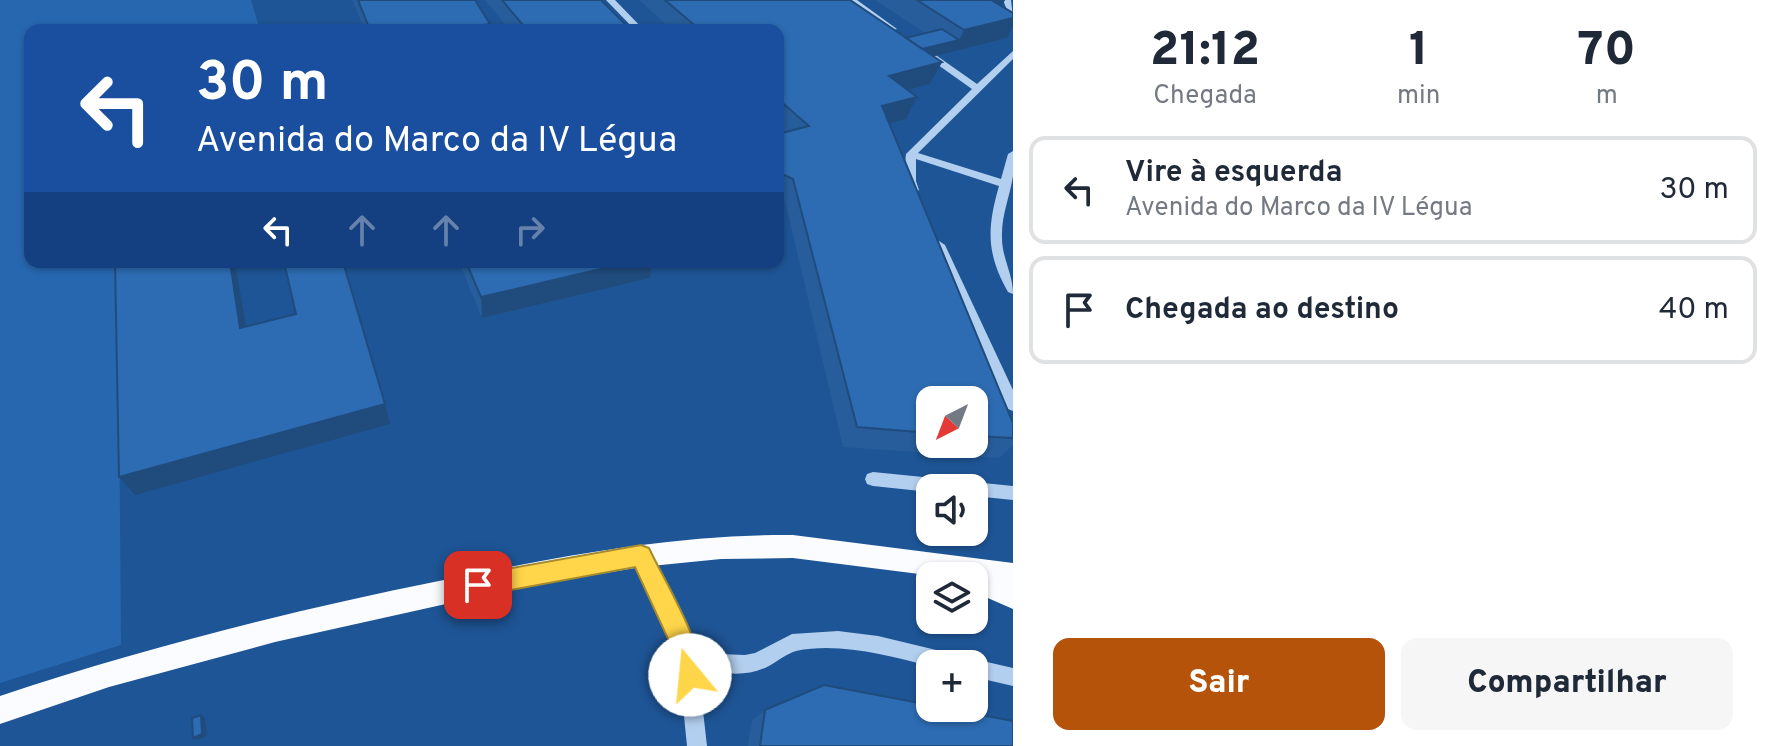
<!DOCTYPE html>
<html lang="pt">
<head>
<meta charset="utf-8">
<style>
  :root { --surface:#fff; --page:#f6f6f7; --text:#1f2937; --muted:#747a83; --line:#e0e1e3; --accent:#b45309 }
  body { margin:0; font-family:Overpass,sans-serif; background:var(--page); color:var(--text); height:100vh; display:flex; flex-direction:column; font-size:30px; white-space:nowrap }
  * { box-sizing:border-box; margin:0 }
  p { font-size:26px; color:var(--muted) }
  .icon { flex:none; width:44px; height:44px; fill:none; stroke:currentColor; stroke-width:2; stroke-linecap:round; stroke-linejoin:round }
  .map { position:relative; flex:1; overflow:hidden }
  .drawer { display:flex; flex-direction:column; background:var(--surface); width:760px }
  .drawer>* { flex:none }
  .guide { position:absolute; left:24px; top:24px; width:760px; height:244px; border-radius:16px; box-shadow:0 2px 6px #0004; background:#1a4fa0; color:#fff; overflow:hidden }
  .needle { width:52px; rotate:222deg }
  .buttons { position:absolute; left:916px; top:386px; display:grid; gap:16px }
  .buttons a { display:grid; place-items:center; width:72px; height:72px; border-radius:16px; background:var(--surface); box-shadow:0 2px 6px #0004; font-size:40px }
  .pin { position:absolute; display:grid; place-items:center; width:68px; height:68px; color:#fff; margin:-34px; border-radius:16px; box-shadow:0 4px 12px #0006 }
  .me { position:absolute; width:88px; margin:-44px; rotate:343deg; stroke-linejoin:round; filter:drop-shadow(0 0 6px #0008) }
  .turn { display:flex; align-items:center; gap:28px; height:168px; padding:0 40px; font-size:36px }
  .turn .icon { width:104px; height:104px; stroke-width:2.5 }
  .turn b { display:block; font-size:56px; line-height:68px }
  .lanes { display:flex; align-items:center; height:76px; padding:0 40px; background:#0003; justify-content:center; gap:40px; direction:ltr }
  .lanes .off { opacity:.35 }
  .eta { display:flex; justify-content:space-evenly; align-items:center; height:136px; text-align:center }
  .eta b { font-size:48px; font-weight:800; line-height:56px }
  .cta { display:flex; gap:16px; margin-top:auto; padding:16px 40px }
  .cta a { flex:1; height:92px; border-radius:16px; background:var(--accent); color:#fff; font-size:32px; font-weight:800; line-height:92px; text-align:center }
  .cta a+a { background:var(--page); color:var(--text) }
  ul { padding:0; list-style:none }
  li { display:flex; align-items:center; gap:24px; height:108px; margin:0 16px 12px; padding:0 24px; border:4px solid var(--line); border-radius:16px }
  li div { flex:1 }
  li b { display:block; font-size:30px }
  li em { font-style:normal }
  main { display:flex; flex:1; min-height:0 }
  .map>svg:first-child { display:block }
</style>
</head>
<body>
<main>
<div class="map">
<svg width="1013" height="746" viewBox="0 0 1013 746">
  <rect width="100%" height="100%" fill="#1e5596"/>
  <path fill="#2767af" d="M 0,0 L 251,0 L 260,30 L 30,30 L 30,262 L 118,262 L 121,645 L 0,683 Z"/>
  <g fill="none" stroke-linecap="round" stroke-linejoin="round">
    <path fill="#b2cfef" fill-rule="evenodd" d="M 606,0 L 615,0 L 644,30 L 635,30 Z
      M 847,0 L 857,0 L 897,29 L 890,31 Z
      M 1003,0 L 1011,0 L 1013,18 L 1009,15 Z
      M 924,51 L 930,51 L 977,84 L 1013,51 L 1013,59 L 918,153 L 1001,179 L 1008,154 L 1013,151 C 1013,159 1013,168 1013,176 C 1010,196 1001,216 1002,238 C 1002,258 1013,274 1013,294 L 1008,292 C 986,253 987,228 999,186 L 916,159 L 916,181 L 919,190 L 913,194 C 900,187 905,167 906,154 L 972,89 L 924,55 Z
      M 939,241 L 945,245 L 1013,390 L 1013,411 L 1008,409 L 1006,405 L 933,245 Z
      M 873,472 L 1013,486 L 1013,500 L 974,496 L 974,488 L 930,488 L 930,492 L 873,486 L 867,484 L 865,479 L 867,474 Z
      M 641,547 L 647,549 L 693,648 L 720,654 L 745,655 L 755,653 L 792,634 L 838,631 L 878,636 L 957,655 L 963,658 L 966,664 L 930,664 L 930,666 C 888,656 840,642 796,651 C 786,654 778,661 769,666 C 745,678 722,674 698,667 L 707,746 L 687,746 L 678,656 L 633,555 L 635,549 Z
      M 974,659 L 1013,668 L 1013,686 L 974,677 L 974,664 L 966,664 Z"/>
    <path fill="#fafcff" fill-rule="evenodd" d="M 793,535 L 1013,563 L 1013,609 L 974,592 L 974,576 L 935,576 L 793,558 L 721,559 L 641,567 L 522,587 L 275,642 L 109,687 L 0,724 L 0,696 C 144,648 290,611 439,581 C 556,557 673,534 793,535 Z"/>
  </g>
  <path fill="#275d9a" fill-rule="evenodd" d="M 352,0 L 475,0 L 491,30 L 365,30 Z
    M 485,0 L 601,0 L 631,30 L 510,30 Z
    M 639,0 L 850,0 L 906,38 L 925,33 L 875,0 L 1005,0 L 1001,6 L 1013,13 L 1013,26 L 1007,38 L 933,56 L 942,62 L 930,84 L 908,90 L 906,119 L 889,123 L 1013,423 L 1013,445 L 999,458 L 843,447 L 785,201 L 778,198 L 778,134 L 784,133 L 778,127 L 778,30 L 672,30 ZM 930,400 L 974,400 L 974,444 L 930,444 Z
    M 459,262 L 653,262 L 650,278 L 482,318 Z
    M 765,710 L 1013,746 L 748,746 L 752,720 Z"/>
  <path fill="#204c7d" d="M 990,0 L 1005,0 L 996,16 Z
    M 1013,18 L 1013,26 L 1007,38 L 903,64 L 908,53 L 959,40 L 964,30 Z
    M 490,24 L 491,30 L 454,30 Z
    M 942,62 L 930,84 L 879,98 L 889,76 Z
    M 917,97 L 906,119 L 872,128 L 882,106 Z
    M 230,262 L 235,262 L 250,349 L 240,328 Z
    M 630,262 L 653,262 L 650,278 L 482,318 L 481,297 Z
    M 385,404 L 390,424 L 135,495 L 119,477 Z
    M 201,715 L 205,718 L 207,736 L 197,740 L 193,738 Z"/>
  <path fill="#2d6cb3" stroke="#204c7d" stroke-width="2" d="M 358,0 L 475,0 L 490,24 L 454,30 L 370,30 Z
    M 502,0 L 601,0 L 631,30 L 527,30 Z
    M 665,0 L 850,0 L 942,62 L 889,76 L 917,97 L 882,106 L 1013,423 L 1013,438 L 974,436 L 974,400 L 930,400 L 930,433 L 857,427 L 793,179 L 778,172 L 778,134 L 809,126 L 778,99 L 778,30 L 700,30 Z
    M 917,0 L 991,0 L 1013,13 L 1013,18 L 964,30 Z
    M 942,29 L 959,40 L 922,49 L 906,38 Z
    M 115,262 L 230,262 L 240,328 L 296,314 L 284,262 L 343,262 L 385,404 L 119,477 Z
    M 466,262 L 630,262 L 481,297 Z
    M 824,685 L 930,705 L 930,708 L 944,708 L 1013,721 L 1013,746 L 760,746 L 765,710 Z
    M 201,715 L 202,734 L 193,738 L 192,718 Z"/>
  <path fill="#ffd54a" stroke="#a68a30" stroke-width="2" d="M 641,545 L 649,548 C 662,577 711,655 699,684 L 690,687 L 682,684 L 676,656 L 635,567 L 478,596 L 470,593 L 467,585 L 470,577 L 478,574 Z"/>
</svg>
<div class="buttons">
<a><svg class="needle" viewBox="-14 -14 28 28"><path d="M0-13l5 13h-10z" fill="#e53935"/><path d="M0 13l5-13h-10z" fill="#747a83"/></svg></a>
<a><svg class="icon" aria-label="sound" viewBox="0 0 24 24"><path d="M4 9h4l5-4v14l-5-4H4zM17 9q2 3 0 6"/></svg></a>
<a><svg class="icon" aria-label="layers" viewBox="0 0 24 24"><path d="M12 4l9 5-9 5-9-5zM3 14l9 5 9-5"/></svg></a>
<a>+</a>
</div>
<div class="pin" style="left:478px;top:585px;background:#d93025"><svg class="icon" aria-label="arrive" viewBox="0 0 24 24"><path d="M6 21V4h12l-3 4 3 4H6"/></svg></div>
<svg class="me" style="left:690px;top:675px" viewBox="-20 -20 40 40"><circle r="19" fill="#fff"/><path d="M0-13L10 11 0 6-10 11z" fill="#ffd54a"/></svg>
<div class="guide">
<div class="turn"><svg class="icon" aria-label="left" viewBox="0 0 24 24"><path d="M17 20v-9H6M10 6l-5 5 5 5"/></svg><div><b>30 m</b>Avenida do Marco da IV Légua</div></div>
<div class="lanes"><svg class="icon" aria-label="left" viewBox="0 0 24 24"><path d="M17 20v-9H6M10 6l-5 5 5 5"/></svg><svg class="icon off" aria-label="ahead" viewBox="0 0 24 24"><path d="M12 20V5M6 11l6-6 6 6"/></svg><svg class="icon off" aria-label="ahead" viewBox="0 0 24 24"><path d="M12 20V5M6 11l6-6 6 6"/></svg><svg class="icon off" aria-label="right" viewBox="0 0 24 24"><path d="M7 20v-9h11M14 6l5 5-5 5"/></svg></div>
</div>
</div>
<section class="drawer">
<div class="eta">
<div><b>21:12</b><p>Chegada</p></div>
<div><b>1</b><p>min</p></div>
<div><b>70</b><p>m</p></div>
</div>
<ul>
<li><svg class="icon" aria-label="left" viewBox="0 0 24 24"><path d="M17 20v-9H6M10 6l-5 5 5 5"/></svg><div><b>Vire à esquerda</b><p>Avenida do Marco da IV Légua</p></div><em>30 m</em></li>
<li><svg class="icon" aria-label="arrive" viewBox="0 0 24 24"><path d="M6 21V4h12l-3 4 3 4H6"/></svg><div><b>Chegada ao destino</b></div><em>40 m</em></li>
</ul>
<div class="cta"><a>Sair</a><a>Compartilhar</a></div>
</section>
</main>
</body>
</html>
